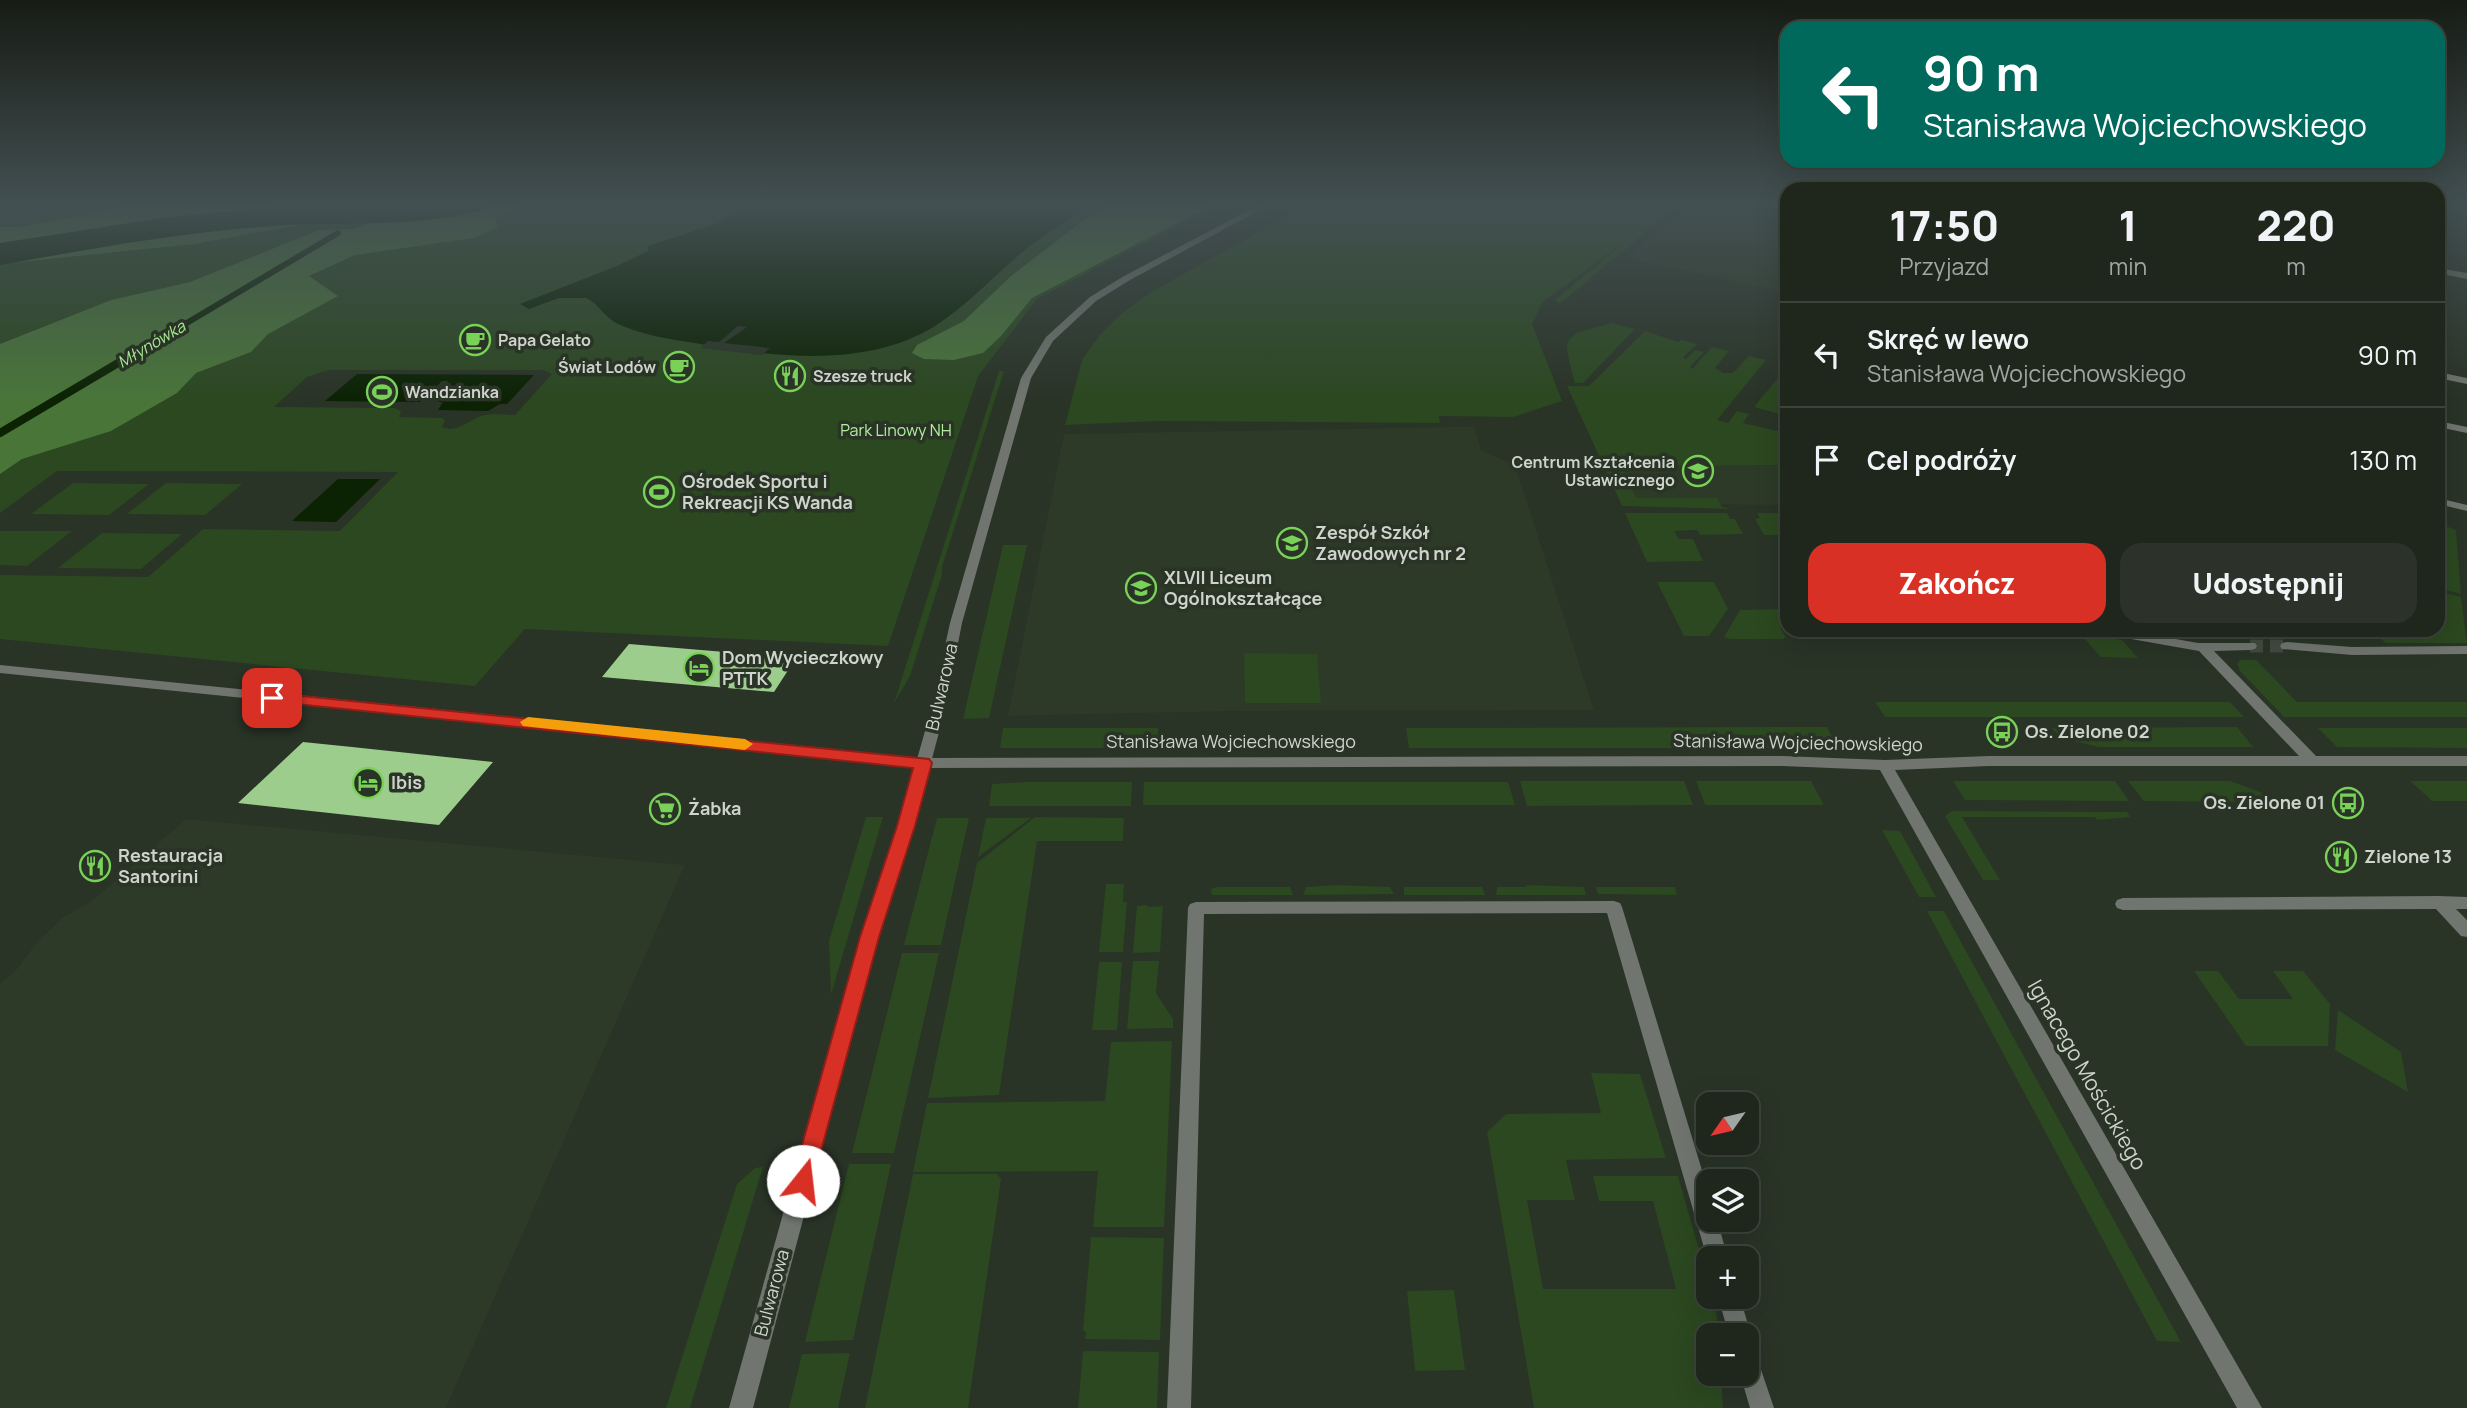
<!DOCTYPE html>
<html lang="pl">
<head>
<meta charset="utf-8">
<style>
  :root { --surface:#1f261c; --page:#2c3229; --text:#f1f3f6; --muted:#a1a5a3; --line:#3c433b; --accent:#d93025 }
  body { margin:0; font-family:Manrope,sans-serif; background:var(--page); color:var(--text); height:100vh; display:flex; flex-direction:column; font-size:26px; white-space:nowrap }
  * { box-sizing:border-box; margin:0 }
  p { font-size:23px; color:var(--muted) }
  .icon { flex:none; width:38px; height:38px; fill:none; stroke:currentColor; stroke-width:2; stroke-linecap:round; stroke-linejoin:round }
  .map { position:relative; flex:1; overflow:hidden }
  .drawer { position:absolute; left:1780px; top:182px; width:665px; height:455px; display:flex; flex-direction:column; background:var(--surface); border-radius:21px; box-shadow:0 7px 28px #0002,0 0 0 2px var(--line) }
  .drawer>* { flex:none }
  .guide { position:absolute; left:1780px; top:21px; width:665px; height:147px; border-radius:21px; box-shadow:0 7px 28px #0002,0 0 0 2px var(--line); background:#00695c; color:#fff; overflow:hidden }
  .needle { width:46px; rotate:236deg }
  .tools { position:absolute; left:1696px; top:1092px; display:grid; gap:14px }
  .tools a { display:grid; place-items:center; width:63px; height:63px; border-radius:14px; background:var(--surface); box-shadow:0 7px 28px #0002,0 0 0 2px var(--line); font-size:35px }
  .pin { position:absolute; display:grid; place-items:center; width:60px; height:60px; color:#fff; margin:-30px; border-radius:14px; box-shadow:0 4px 10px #0006 }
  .me { position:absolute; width:77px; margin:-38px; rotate:16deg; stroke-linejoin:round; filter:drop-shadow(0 0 5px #0008) }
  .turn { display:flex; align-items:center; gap:24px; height:147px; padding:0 28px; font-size:32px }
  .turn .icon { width:91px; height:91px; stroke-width:2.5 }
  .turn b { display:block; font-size:49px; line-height:60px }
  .eta { display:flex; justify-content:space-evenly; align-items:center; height:119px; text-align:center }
  .eta b { font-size:42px; font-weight:800; line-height:49px }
  .button { display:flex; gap:14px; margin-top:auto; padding:14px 28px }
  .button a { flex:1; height:80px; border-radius:21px; background:var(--accent); color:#fff; font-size:28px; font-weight:800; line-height:80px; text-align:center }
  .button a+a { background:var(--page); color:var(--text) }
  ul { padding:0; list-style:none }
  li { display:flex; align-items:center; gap:21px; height:105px; padding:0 28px; border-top:2px solid var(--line) }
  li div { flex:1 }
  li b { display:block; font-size:26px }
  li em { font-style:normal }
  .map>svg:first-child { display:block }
</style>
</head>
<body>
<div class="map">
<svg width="2467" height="1408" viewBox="0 0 2467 1408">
  <rect width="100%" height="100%" fill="#293326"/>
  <path fill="#2c3a27" d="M 1689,204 L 1787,205 L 1787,293 L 1627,258 Z
    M 1450,427 L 1474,427 L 1481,450 L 1515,465 L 1594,710 L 1236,711 L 1008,716 L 1064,434 Z
    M 1592,438 L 1787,438 L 1787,505 L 1626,504 Z
    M 186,819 L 685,865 L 446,1408 L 0,1408 L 0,984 L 17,969 L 37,942 L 62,918 L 92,901 Z"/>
  <path fill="#2b4820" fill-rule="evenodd" d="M 0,204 L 264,204 L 0,239 Z
    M 465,204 L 1221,204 L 1037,299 L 978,376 L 888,646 L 525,629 L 475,686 L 0,639 L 0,575 L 148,577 L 203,529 L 340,531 L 398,472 L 57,471 L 0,513 L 0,443 L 352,230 L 319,230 L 190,282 L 111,300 L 0,344 L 0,264 L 195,244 L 348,216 L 368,217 ZM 329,370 L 544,370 L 552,374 L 515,415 C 505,415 495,413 485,415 C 469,418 459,434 442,427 L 445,420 L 442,418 L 399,417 L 401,411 L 394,408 L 274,407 L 307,377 Z
    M 1310,204 L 1680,204 L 1646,231 L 1638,230 L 1645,233 L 1561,303 L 1554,301 L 1629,238 L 1542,303 L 1532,324 L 1562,401 L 1513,417 L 1439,416 L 1440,423 L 1159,421 L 1065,425 L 1082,360 L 1099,336 L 1122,313 L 1153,291 Z
    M 1611,323 L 1635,329 L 1583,383 L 1575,383 C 1561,333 1562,337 1611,323 Z
    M 1645,331 L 1678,342 L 1681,340 L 1697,344 L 1683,357 L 1686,359 L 1695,350 L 1704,352 L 1690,367 L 1692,369 L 1712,347 L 1729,351 L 1715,368 L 1723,373 L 1733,373 L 1749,356 L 1766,360 L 1717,420 L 1728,423 L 1737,411 L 1749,414 L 1743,423 L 1787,433 L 1785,465 L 1621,466 L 1636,498 L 1717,498 L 1722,507 L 1730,509 L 1622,506 L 1567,386 L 1589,386 Z
    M 1787,367 L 1787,416 L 1754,407 Z
    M 999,371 L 1004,371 L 942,567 L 942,575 L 910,676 L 894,703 Z
    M 73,483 L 149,484 L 109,515 L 31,514 Z
    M 166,483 L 242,484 L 205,515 L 127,514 Z
    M 1625,513 L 1727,513 L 1730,519 L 1735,519 L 1743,534 L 1700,535 L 1697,530 L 1674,531 L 1679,539 L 1693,539 L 1703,561 L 1647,562 Z
    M 1757,513 L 1787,513 L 1787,535 L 1764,535 L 1755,519 L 1760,518 Z
    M 2438,523 L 2456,530 L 2461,594 L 2438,588 Z
    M 0,531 L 72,531 L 27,566 L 0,565 Z
    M 102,533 L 182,534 L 141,569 L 58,568 Z
    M 1003,545 L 1027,545 L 989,718 L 963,719 Z
    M 1657,582 L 1714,582 L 1728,609 L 1709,636 L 1684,636 Z
    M 2438,591 L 2461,597 L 2467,643 L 2386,643 L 2375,635 L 2363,630 L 2438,630 Z
    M 1785,609 L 1787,627 L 1780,628 L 1786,637 L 1783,639 L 1730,639 L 1724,637 L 1740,610 Z
    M 1819,630 L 1901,630 L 1907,639 L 1824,639 Z
    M 1918,630 L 1938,630 L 1943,636 L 1973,636 L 1969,630 L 2044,630 L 2037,638 L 1925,639 Z
    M 2079,633 L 2122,640 L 2138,658 L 2101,657 Z
    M 1244,653 L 1317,654 L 1321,703 L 1245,703 Z
    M 2240,660 L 2256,660 L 2297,702 L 2467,702 L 2467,717 L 2284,717 L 2240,671 L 2237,664 Z
    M 1875,702 L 2230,702 L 2244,717 L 1885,717 Z
    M 1827,727 L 1835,743 L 1829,743 L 1832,748 L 1409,748 L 1406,728 Z
    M 2237,727 L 2253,747 L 2099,747 L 2060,738 L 2052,728 Z
    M 1003,728 L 1158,728 L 1157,748 L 1000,748 Z
    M 2318,728 L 2467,728 L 2467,748 L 2337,747 Z
    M 1520,781 L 1684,781 L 1693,805 L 1527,806 Z
    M 1696,781 L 1811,781 L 1824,805 L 1705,805 Z
    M 1953,781 L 2115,781 L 2129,801 L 1965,800 Z
    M 2128,781 L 2230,781 L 2268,795 L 2263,802 L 2144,801 Z
    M 2410,781 L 2467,781 L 2467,801 L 2432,801 Z
    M 1026,782 L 1132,782 L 1131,806 L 989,806 L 992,784 Z
    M 1144,782 L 1508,782 L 1515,805 L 1143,805 Z
    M 1952,811 L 2127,812 L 2130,817 L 2097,820 L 2095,817 L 1962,817 L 2000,880 L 1983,880 L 1945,816 Z
    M 866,817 L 883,817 L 831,995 L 829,941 Z
    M 1035,817 L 1124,818 L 1123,841 L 1037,841 L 999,1095 L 928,1098 L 977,863 Z
    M 937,818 L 969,818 L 941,945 L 904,945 Z
    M 986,818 L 1031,818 L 978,857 Z
    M 1882,830 L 1900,831 L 1936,897 L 1919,897 Z
    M 1106,884 L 1124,884 L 1123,902 L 1127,902 L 1123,952 L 1099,952 Z
    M 1335,885 L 1390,887 L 1394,894 L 1303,895 L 1306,887 Z
    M 1526,885 L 1584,887 L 1586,895 L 1496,895 L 1497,887 L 1526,887 Z
    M 1218,887 L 1290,887 L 1293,895 L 1212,895 L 1211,889 Z
    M 1404,887 L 1482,887 L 1485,895 L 1404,895 Z
    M 1596,887 L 1675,887 L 1677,895 L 1598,894 Z
    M 1147,905 L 1148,907 L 1163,906 L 1160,952 L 1133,953 L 1137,906 Z
    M 1927,911 L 1944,911 L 2181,1342 L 2157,1341 Z
    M 902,953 L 939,953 L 894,1153 L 852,1153 Z
    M 1133,961 L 1159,961 L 1156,993 L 1173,1019 L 1173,1028 L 1127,1029 Z
    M 1099,962 L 1122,962 L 1117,1030 L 1092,1030 Z
    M 2194,971 L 2218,971 L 2239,999 L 2293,999 L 2273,971 L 2303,971 L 2330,1004 L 2328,1046 L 2246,1046 Z
    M 2338,1010 L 2401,1052 L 2408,1092 L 2335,1050 Z
    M 1172,1041 L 1164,1227 L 1093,1227 L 1098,1171 L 913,1172 L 927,1103 L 1105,1101 L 1111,1042 Z
    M 1591,1073 L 1640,1074 L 1666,1158 L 1566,1160 L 1575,1200 L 1527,1200 L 1543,1289 L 1676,1289 L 1653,1201 L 1599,1201 L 1593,1176 L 1678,1176 L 1708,1281 L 1708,1297 L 1713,1297 L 1720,1335 L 1708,1335 L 1708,1374 L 1721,1374 L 1723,1408 L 1534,1408 L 1487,1132 L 1506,1114 L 1601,1113 Z
    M 849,1164 L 891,1164 L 853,1340 L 805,1342 Z
    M 763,1167 L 690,1408 L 666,1408 L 737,1184 L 755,1168 Z
    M 913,1174 L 997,1174 L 1001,1179 L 968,1408 L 865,1408 Z
    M 1091,1237 L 1164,1238 L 1160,1340 L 1085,1339 L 1086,1332 L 1083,1331 Z
    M 1454,1290 L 1465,1370 L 1415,1371 L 1407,1291 Z
    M 1083,1351 L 1159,1352 L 1157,1408 L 1078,1408 Z
    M 850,1353 L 838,1408 L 789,1408 L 802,1354 Z"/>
  <path fill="#497539" d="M 141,204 L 520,204 L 496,219 L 497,228 L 474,238 L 355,255 L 309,276 L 338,296 L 268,334 L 251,352 L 196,373 L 177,393 L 111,431 L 22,459 L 0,474 L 0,344 L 111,300 L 190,282 L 319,230 L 354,229 L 372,222 L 367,217 L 348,216 L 195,244 L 0,264 L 0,227 L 19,227 Z
    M 1111,204 L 1214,204 L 1032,298 L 1001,336 L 983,353 L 954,360 L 924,359 L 912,353 L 917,345 L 964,321 L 1011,276 L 1080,223 Z"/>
  <path fill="#0b2203" d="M 746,204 L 1095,204 C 1069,219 1043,235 1020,254 C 992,278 966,306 935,326 C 866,369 771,357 695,343 C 669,339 642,335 618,324 C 604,317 599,304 586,298 L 559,298 L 529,309 L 520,304 L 617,266 L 648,251 L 648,246 L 718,223 Z
    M 357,374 L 534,375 L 507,404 L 500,404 L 488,411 L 438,410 L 443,402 L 438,402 L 448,381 L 442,381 L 420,402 L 325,401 Z
    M 338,479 L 380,479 L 336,522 L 292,521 Z"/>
  <path fill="#293326" d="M 738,326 L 747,327 L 724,343 L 770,348 L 762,355 L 700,348 L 708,341 L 719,342 Z"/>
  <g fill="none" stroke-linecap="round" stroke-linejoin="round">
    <path stroke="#0b2203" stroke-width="6" d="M 394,217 L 406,212
      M 138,352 L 338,233"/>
    <path stroke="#0b2203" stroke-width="8" d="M 0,433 L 140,350"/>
    <path fill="#0b2203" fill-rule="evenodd" d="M 307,204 L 485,204 L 481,211 C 413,228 343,221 274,226 C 182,232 91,249 0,265 L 0,243 L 169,217 Z"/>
  </g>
  <path fill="#9dcd8d" d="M 629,644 L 796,658 L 774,692 L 602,677 Z
    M 303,742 L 352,747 L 493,762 L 439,825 L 238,803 Z"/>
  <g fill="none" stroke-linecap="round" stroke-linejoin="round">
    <path stroke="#424b3f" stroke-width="13" stroke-dasharray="13 7" stroke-linecap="butt" d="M 2250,646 L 2287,646"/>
    <path fill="#70766f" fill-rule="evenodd" d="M 2438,268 L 2467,273 L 2467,279 L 2438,273 Z
      M 2438,372 L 2467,378 L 2467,384 L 2438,378 Z
      M 2438,421 L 2467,427 L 2467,433 L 2438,427 Z
      M 2438,498 L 2467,505 L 2467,511 L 2438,504 Z
      M 2096,630 L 2125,630 L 2198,643 L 2255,643 L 2257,646 L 2255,649 L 2250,650 L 2214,651 L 2316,756 L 2467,756 L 2467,766 L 1989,766 L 1895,770 L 2262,1408 L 2237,1408 L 1880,770 L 1782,766 L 923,768 L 0,673 L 0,665 L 923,758 L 1782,756 L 1885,760 L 1989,756 L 2299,756 L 2199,651 L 2103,634 Z
      M 2287,642 L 2352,647 L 2467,646 L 2467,654 L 2352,655 L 2282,649 L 2280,646 L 2282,643 Z
      M 2439,896 L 2467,897 L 2467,909 L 2456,909 L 2467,920 L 2467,937 L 2461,936 L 2436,909 L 2123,910 L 2117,908 L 2115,904 L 2117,900 L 2123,898 Z
      M 1614,901 L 1620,903 L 1622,907 L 1708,1190 L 1708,1220 L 1717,1220 L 1728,1258 L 1707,1258 L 1607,913 L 1204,914 L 1191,1408 L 1167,1408 L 1188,908 L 1190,904 L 1196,902 Z
      M 1718,1297 L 1740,1297 L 1751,1335 L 1748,1343 L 1746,1335 L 1729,1335 Z
      M 1746,1346 L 1754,1349 L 1774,1408 L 1750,1408 L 1740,1374 L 1746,1374 Z"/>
    <path fill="#70766f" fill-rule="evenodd" d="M 1261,204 L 1271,204 L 1130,280 L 1096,301 L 1053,341 L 1031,378 L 962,623 L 945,710 L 914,826 L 878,937 L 753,1408 L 729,1408 L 860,937 L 898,826 L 931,710 L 950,623 L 1021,378 L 1046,337 L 1090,297 L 1124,276 Z"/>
  </g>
  <linearGradient id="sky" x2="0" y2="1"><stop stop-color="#171c15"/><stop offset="0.51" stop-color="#435052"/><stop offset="1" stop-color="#435052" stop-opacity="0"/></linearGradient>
  <rect width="2467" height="401" fill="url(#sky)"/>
  <path fill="#d93025" stroke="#8d1f18" stroke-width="2" d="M 272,693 L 929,759 L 932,763 L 915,826 L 879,937 L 811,1188 L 803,1191 L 795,1188 L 792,1181 L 860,937 L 897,826 L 913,768 L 267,701 L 264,698 L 267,694 Z"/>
  <path fill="#f59e0b" d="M 528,717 L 745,739 L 753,744 L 745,750 L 523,726 L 520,722 Z"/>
  <defs>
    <g id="cafe-ring" transform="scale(1.575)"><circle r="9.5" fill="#293326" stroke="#79d158" stroke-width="1.5"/><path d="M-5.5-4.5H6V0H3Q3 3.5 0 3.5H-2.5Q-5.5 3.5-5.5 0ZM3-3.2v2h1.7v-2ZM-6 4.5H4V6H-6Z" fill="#79d158"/></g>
    <g id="restaurant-ring" transform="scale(1.575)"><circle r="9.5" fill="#293326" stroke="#79d158" stroke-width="1.5"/><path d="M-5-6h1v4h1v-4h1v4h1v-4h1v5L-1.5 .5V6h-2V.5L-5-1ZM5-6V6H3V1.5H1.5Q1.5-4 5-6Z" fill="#79d158"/></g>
    <g id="stadium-ring" transform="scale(1.575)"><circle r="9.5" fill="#293326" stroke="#79d158" stroke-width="1.5"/><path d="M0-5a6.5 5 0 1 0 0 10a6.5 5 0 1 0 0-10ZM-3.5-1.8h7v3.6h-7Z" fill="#79d158"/></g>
    <g id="school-ring" transform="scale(1.575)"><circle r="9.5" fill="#293326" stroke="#79d158" stroke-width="1.5"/><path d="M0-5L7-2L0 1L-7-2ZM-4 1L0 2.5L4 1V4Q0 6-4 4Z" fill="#79d158"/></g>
    <g id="hotel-ring" transform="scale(1.575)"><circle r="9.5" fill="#293326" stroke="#79d158" stroke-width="1.5"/><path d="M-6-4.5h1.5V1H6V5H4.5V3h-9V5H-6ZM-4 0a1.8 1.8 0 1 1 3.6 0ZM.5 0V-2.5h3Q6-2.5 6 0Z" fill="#79d158"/></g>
    <g id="bus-ring" transform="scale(1.575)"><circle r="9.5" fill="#293326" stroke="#79d158" stroke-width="1.5"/><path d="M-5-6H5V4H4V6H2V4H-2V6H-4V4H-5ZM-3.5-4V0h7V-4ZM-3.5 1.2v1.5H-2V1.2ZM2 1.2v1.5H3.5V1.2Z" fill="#79d158"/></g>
    <g id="supermarket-ring" transform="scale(1.575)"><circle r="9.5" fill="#293326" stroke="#79d158" stroke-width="1.5"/><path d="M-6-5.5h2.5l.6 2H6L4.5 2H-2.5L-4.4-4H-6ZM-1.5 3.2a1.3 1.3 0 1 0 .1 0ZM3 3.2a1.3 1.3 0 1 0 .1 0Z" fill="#79d158"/></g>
  </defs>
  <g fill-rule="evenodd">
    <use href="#cafe-ring" x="475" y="340"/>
    <use href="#cafe-ring" x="679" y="367"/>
    <use href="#restaurant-ring" x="790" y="376"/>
    <use href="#stadium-ring" x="382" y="392"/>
    <use href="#school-ring" x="1698" y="471"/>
    <use href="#stadium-ring" x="659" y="492"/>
    <use href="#school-ring" x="1292" y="543"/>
    <use href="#school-ring" x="1141" y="588"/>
    <use href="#hotel-ring" x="699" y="668"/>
    <use href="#bus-ring" x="2002" y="732"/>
    <use href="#hotel-ring" x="368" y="783"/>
    <use href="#bus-ring" x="2348" y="803"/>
    <use href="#supermarket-ring" x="665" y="809"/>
    <use href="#restaurant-ring" x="2341" y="857"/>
    <use href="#restaurant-ring" x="95" y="866"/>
  </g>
  <g text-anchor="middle" stroke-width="7" stroke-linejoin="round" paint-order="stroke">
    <g font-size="16" font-weight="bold" fill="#ced4cc" stroke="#293326" text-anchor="start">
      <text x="498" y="346">Papa Gelato</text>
      <text x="656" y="373" text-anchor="end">Świat Lodów</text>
      <text x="813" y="382">Szesze truck</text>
      <text x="405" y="398">Wandzianka</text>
      <text x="1675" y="468" text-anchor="end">Centrum Kształcenia<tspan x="1675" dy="18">Ustawicznego</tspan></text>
    </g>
    <g font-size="16" font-style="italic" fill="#a9e993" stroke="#293326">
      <text transform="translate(151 344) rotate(-31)" y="6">Młynówka</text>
    </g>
    <g font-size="16" fill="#afef99" stroke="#293326">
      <text x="896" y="436">Park Linowy NH</text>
    </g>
    <g font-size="18" font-weight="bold" fill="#ced4cc" stroke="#293326" text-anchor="start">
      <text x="682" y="488">Ośrodek Sportu i<tspan x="682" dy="21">Rekreacji KS Wanda</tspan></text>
      <text x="1315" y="539">Zespół Szkół<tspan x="1315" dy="21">Zawodowych nr 2</tspan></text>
      <text x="1164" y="584">XLVII Liceum<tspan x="1164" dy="21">Ogólnokształcące</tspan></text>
      <text x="722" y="664">Dom Wycieczkowy<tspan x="722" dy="21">PTTK</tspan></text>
      <text x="2025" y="738">Os. Zielone 02</text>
      <text x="391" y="789">Ibis</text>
      <text x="2325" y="809" text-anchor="end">Os. Zielone 01</text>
      <text x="688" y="815">Żabka</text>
      <text x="118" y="862">Restauracja<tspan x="118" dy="21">Santorini</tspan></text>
      <text x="2364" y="863">Zielone 13</text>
    </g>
    <g font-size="18" fill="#ced4cc" stroke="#293326">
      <text transform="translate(942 687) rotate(-77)" y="6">Bulwarowa</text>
      <text x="1231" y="748">Stanisława Wojciechowskiego</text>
      <text transform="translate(1798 743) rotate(1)" y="6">Stanisława Wojciechowskiego</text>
      <text transform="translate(772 1293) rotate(-75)" y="6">Bulwarowa</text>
    </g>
    <g font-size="21" fill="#ced4cc" stroke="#293326">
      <text transform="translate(2087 1075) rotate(60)" y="7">Ignacego Mościckiego</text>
    </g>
  </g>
</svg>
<div class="tools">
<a><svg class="needle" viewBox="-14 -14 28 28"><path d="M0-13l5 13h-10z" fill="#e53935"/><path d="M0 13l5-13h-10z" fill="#a1a5a3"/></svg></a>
<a><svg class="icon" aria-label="layers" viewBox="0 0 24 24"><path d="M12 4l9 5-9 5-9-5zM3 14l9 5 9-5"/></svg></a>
<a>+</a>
<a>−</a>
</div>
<div class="pin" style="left:272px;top:698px;background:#d93025"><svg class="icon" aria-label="arrive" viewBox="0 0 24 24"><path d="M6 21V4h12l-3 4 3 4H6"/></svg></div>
<svg class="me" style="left:803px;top:1181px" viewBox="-20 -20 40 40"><circle r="19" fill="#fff"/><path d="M0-13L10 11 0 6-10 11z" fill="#d93025"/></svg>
<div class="guide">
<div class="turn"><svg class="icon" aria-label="left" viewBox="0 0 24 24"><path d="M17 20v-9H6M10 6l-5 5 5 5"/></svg><div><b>90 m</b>Stanisława Wojciechowskiego</div></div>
</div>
<section class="drawer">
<div class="eta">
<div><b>17:50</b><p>Przyjazd</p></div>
<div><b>1</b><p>min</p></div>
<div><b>220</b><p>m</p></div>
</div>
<ul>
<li><svg class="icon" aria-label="left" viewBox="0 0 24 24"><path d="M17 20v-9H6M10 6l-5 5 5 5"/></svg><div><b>Skręć w lewo</b><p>Stanisława Wojciechowskiego</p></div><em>90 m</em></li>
<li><svg class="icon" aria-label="arrive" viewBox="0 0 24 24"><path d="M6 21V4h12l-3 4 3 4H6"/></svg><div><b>Cel podróży</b></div><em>130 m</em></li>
</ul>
<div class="button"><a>Zakończ</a><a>Udostępnij</a></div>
</section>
</div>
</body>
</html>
